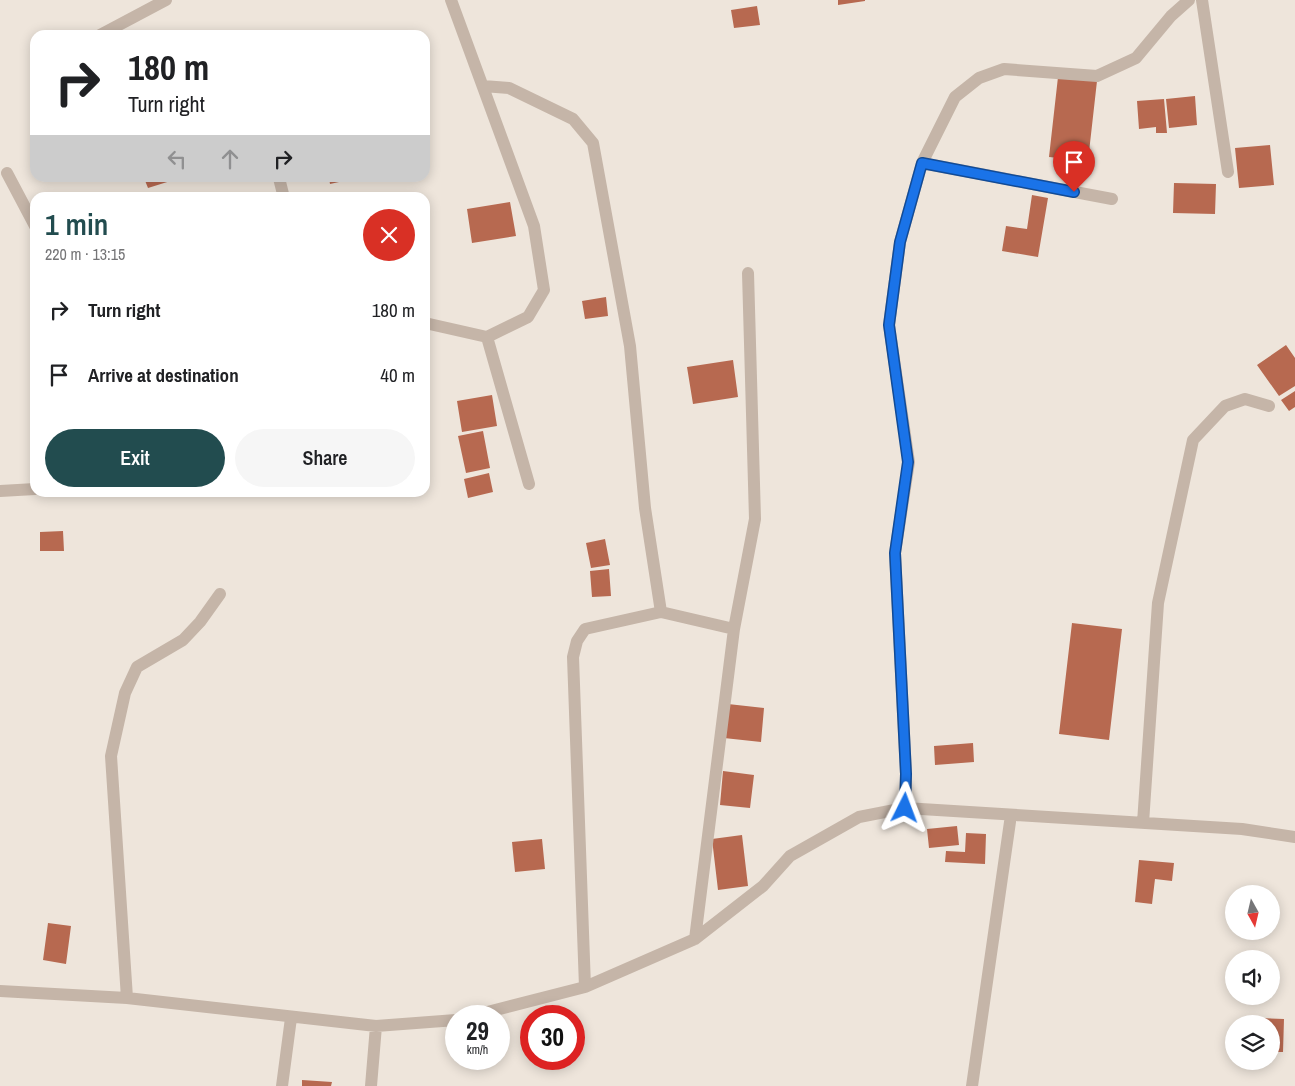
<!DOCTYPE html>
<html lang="en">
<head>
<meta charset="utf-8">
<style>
  :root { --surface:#fff; --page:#f6f6f6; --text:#202124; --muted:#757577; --accent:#224c4f }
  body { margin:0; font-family:"Archivo Narrow",sans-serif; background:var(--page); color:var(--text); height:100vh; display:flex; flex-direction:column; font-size:19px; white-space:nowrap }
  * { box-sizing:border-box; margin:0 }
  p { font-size:16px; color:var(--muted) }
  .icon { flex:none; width:28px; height:28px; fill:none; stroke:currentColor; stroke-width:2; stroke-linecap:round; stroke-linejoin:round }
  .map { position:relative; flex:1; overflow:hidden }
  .panel { position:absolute; left:30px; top:192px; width:400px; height:305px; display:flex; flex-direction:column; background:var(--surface); border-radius:15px; box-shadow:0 2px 12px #0003 }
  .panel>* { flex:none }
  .hud { position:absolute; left:30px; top:30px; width:400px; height:152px; border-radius:15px; box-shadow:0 2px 12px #0003; background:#fff; color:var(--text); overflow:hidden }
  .needle { width:32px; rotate:172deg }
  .tools { position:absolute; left:1225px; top:885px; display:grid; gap:10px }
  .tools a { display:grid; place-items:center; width:55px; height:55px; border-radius:50%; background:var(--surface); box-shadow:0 2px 12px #0003; font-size:25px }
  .speed { position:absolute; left:445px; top:1005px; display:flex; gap:10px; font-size:25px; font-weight:700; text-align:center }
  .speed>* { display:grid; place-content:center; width:65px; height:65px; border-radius:50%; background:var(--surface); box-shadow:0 2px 12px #0003; line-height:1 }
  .speed small { font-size:12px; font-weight:400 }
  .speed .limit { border:8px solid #d22; background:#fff; color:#111 }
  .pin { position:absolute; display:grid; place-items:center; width:42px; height:42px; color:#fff; margin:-51px -21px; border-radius:50% 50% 50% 0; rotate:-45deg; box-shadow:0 0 5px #0007 }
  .pin .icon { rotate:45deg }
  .me { position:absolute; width:55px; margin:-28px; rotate:3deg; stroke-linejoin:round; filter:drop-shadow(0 0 4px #0008) }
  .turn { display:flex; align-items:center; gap:18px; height:105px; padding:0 15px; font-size:22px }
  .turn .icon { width:65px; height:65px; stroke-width:2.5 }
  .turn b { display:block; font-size:35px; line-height:42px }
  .lanes { display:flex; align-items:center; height:48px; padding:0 15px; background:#0003; justify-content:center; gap:25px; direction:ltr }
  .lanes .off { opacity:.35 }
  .round { display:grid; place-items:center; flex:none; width:52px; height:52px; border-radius:26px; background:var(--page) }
  .head { display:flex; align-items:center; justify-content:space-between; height:85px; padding:0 15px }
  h1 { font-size:30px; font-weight:600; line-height:38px; color:var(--accent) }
  .action { display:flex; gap:10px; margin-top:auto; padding:10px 15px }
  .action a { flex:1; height:58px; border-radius:30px; background:var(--accent); color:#fff; font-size:20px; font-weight:600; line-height:58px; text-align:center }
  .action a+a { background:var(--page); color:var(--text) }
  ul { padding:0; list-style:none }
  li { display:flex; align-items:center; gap:15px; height:65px; padding:0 15px }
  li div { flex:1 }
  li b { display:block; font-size:19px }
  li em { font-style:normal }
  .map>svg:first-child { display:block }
</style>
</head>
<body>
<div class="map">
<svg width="1295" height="1086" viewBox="0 0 1295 1086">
  <rect width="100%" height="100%" fill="#eee5db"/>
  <path fill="#b76950" d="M 838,0 L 865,0 L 865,1 L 838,5 Z
    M 757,6 L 760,25 L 734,28 L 731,10 Z
    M 1058,77 L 1097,81 L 1088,161 L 1049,157 Z
    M 1195,96 L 1197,125 L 1169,128 L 1166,99 Z
    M 1164,99 L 1167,133 L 1156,133 L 1156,127 L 1139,129 L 1137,101 Z
    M 1270,145 L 1274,185 L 1239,188 L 1235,148 Z
    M 144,178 L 180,178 L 148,188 Z
    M 329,178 L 357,178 L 330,184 Z
    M 1174,183 L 1216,184 L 1215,214 L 1173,213 Z
    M 1032,195 L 1048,198 L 1038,257 L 1002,251 L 1006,226 L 1027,229 Z
    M 510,202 L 516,236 L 472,243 L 467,209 Z
    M 606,297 L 608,316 L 585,319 L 582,301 Z
    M 1286,345 L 1295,358 L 1295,386 L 1279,396 L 1257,365 Z
    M 733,360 L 738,397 L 693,404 L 687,367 Z
    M 1295,391 L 1295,407 L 1289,411 L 1281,400 Z
    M 492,395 L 497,426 L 462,432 L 457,401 Z
    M 483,431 L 490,468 L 466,473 L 458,436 Z
    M 489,473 L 493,492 L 468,498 L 464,479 Z
    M 63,531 L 64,551 L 40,551 L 40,532 Z
    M 605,539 L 610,565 L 591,568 L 586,543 Z
    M 609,569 L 611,596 L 592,597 L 590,571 Z
    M 1072,623 L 1122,629 L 1109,740 L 1059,734 Z
    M 728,704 L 764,708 L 761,742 L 724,738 Z
    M 973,743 L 974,762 L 935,765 L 934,746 Z
    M 723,771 L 754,775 L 750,808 L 720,805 Z
    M 957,826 L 959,845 L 929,848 L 927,829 Z
    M 966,833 L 986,834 L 985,864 L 945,862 L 946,851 L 965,852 Z
    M 742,835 L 748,886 L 718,890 L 712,839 Z
    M 542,839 L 545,869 L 515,872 L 512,842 Z
    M 1139,860 L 1174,863 L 1172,881 L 1155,879 L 1152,904 L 1135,902 Z
    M 48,923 L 71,926 L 66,964 L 43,960 Z
    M 1259,1018 L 1284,1019 L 1283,1052 L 1271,1052 L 1271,1024 L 1259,1024 Z
    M 302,1080 L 332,1082 L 331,1086 L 302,1086 Z"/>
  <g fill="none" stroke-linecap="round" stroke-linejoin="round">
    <path stroke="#c5b5a8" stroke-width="12" d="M 451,0 L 534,226 L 544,290 L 528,317 L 487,337
      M 1202,0 L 1228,172
      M 100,35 L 166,0
      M 483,86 L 509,88 L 573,119 L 593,143 L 630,346 L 645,508 L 661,612
      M 922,163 L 1112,199
      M 7,173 L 35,226
      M 279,178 L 284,198
      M 425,323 L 487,337 L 529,484
      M 0,491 L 35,489
      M 905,808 L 906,774 L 895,553 L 909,462 L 889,325 L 900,242 L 922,163 L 955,97 L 979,78 L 1004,69 L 1097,76 L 1136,58 L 1171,16 L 1189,0
      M 1143,823 L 1158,603 L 1193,440 L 1225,406 L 1245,399 L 1269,406
      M 695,939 L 734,629 L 755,519 L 748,273
      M 585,987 L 573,657 L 577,641 L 585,629 L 661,612 L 734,629
      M 0,991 L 127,998 L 376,1026 L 456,1020
      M 127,998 L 111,756 L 125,693 L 137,667 L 183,640 L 200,622 L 220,594
      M 472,1016 L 585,987 L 695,939 L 763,886 L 790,856 L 859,817 L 905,808 L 1242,829 L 1295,837
      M 282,1086 L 291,1018
      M 371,1086 L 376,1026
      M 972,1086 L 1011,815"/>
  </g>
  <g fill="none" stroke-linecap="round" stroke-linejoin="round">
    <g stroke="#114b97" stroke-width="12">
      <path id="route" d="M 905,808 L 906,774 L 895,553 L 908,462 L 889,325 L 900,242 L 922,163 L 1074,192"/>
    </g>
    <use href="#route" stroke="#1a73e8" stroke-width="9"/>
  </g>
</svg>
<div class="tools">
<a><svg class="needle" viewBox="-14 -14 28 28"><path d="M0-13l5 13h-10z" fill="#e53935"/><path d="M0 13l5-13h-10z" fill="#757577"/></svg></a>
<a><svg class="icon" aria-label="sound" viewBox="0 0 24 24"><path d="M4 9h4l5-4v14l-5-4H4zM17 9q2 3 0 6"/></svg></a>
<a><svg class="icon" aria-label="layers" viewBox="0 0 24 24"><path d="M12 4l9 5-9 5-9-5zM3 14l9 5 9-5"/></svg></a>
</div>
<div class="speed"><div>29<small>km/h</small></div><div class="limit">30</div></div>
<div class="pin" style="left:1074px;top:192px;background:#d93025"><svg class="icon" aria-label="arrive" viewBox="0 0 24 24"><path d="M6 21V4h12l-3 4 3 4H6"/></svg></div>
<svg class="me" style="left:905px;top:808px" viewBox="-20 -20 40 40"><path d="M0-17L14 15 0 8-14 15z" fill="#1a73e8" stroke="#fff" stroke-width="4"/></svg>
<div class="hud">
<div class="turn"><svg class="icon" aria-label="right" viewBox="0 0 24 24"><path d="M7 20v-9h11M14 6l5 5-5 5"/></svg><div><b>180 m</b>Turn right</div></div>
<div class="lanes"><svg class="icon off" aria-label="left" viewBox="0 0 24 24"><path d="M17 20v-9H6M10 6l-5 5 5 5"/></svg><svg class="icon off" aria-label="ahead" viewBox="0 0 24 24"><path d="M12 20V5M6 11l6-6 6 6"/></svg><svg class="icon" aria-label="right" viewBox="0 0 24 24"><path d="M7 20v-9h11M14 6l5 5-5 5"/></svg></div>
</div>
<section class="panel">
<div class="head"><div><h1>1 min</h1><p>220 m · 13:15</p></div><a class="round" style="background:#d93025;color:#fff"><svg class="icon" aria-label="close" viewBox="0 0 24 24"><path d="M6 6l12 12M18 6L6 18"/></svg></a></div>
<ul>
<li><svg class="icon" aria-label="right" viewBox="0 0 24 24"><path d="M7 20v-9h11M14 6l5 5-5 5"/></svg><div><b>Turn right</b></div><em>180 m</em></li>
<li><svg class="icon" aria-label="arrive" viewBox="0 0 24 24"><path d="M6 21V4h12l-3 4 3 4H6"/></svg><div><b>Arrive at destination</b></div><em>40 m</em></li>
</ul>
<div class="action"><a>Exit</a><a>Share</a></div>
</section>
</div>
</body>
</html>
